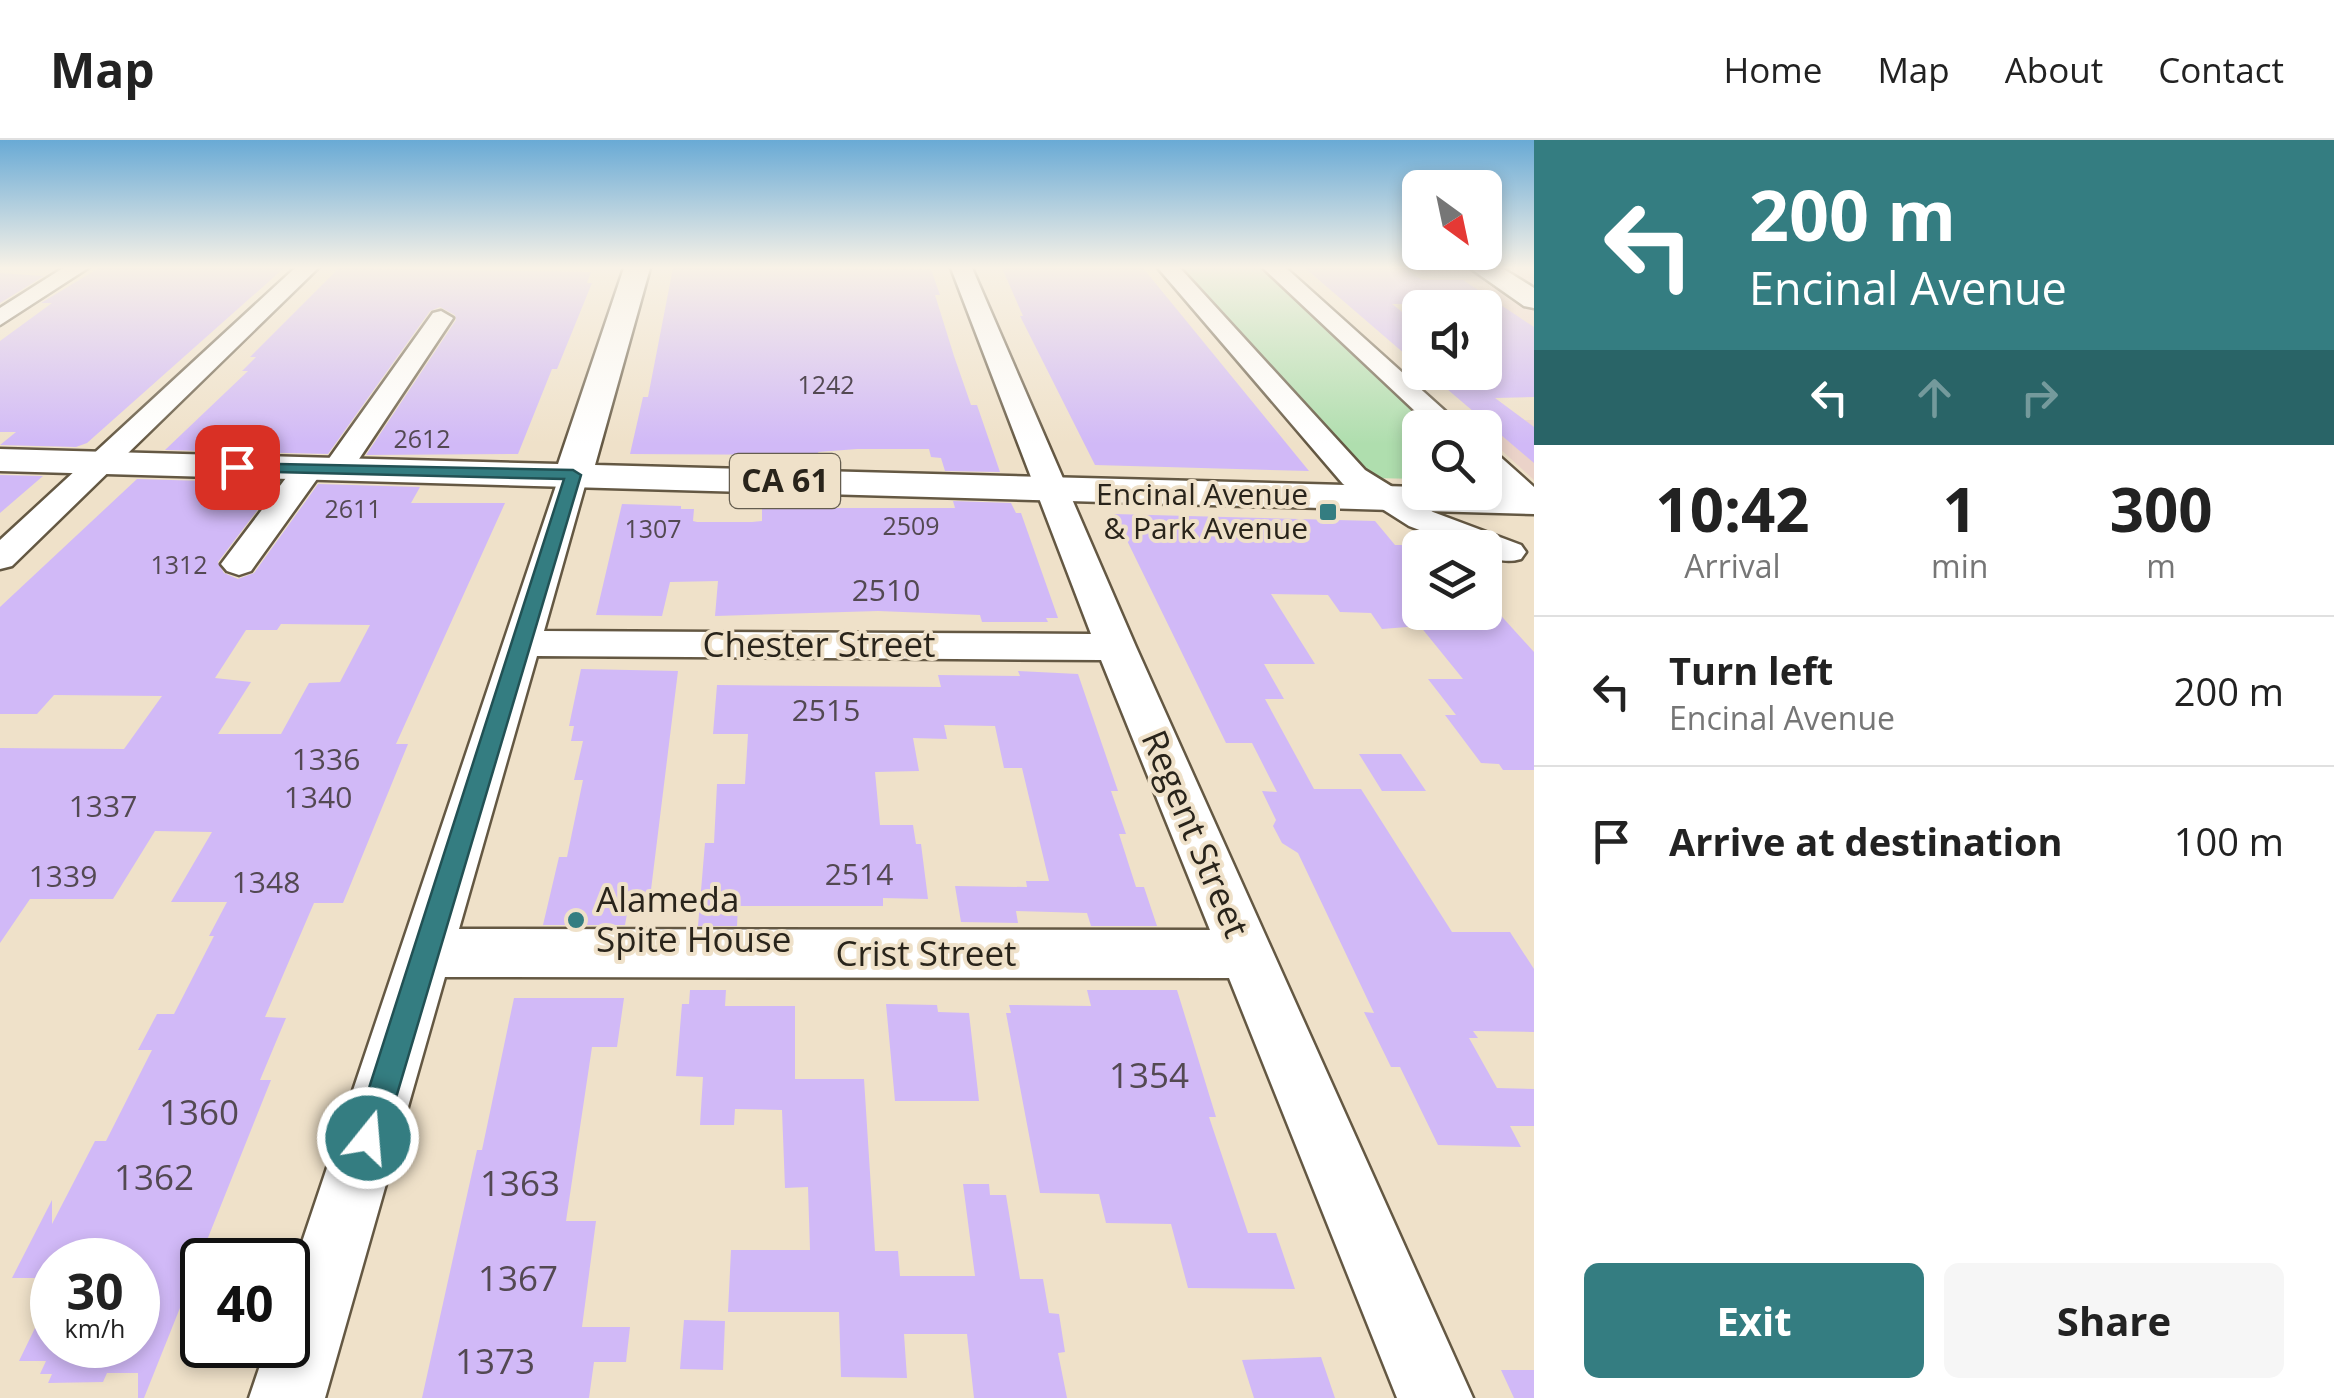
<!DOCTYPE html>
<html lang="en">
<head>
<meta charset="utf-8">
<style>
  :root { --surface:#fff; --page:#f6f6f6; --text:#222; --muted:#767676; --line:#e0e0e0; --accent:#347d81 }
  body { margin:0; font-family:"Open Sans",sans-serif; background:var(--page); color:var(--text); height:100vh; display:flex; flex-direction:column; font-size:38px; white-space:nowrap }
  * { box-sizing:border-box; margin:0 }
  p { font-size:32px; color:var(--muted) }
  .icon { flex:none; width:55px; height:55px; fill:none; stroke:currentColor; stroke-width:2; stroke-linecap:round; stroke-linejoin:round }
  .map { position:relative; flex:1; overflow:hidden }
  .side { display:flex; flex-direction:column; background:var(--surface); width:800px }
  .side>* { flex:none }
  .banner { background:#347d81; color:#fff; overflow:hidden }
  .needle { width:65px; rotate:147deg }
  .fabs { position:absolute; left:1402px; top:30px; display:grid; gap:20px }
  .fabs a { display:grid; place-items:center; width:100px; height:100px; border-radius:15px; background:var(--surface); box-shadow:0 5px 15px #0003; font-size:50px }
  .speed { position:absolute; left:30px; top:1098px; display:flex; gap:20px; font-size:50px; font-weight:700; text-align:center }
  .speed>* { display:grid; place-content:center; width:130px; height:130px; border-radius:50%; background:var(--surface); box-shadow:0 5px 15px #0003; line-height:1 }
  .speed small { font-size:25px; font-weight:400 }
  .speed .limit { border:5px solid #111; border-radius:15px; background:#fff; color:#111 }
  .pin { position:absolute; display:grid; place-items:center; width:85px; height:85px; color:#fff; margin:-42px; border-radius:20px; box-shadow:0 5px 15px #0006 }
  .me { position:absolute; width:110px; margin:-55px; rotate:17deg; stroke-linejoin:round; filter:drop-shadow(0 0 8px #0008) }
  .turn { display:flex; align-items:center; gap:35px; height:210px; padding:0 50px; font-size:45px }
  .turn .icon { width:130px; height:130px; stroke-width:2.5 }
  .turn b { display:block; font-size:70px; line-height:85px }
  .lanes { display:flex; align-items:center; height:95px; padding:0 50px; background:#0003; justify-content:center; gap:50px; direction:ltr }
  .lanes .off { opacity:.35 }
  .eta { display:flex; justify-content:space-evenly; align-items:center; height:170px; text-align:center }
  .eta b { font-size:60px; font-weight:700; line-height:70px }
  .primary-button { display:flex; gap:20px; margin-top:auto; padding:20px 50px }
  .primary-button a { flex:1; height:115px; border-radius:15px; background:var(--accent); color:#fff; font-size:40px; font-weight:700; line-height:115px; text-align:center }
  .primary-button a+a { background:var(--page); color:var(--text) }
  ul { padding:0; list-style:none }
  li { display:flex; align-items:center; gap:30px; height:150px; padding:0 50px; border-top:2px solid var(--line) }
  li div { flex:1 }
  li b { display:block; font-size:38px }
  li em { font-style:normal }
  header { display:flex; align-items:center; gap:60px; box-sizing:border-box; height:140px; padding:0 50px; background:var(--surface); border-bottom:2px solid var(--line) }
  header strong { font-size:48px }
  nav { display:flex; gap:55px; margin-inline-start:auto; font-size:35px }
  main { display:flex; flex:1; min-height:0 }
  .map>svg:first-child { display:block }
</style>
</head>
<body>
<header>
<strong>Map</strong>
<nav><a>Home</a><a>Map</a><a>About</a><a>Contact</a></nav>
</header>
<main>
<div class="map">
<svg width="1534" height="1258" viewBox="0 0 1534 1258">
  <rect width="100%" height="100%" fill="#efe1c9"/>
  <path fill="#ebd3c9" d="M 1375,128 L 1534,128 L 1534,244 L 1485,168 L 1429,167 Z
    M 1468,280 L 1534,280 L 1534,340 L 1485,295 L 1485,288 L 1476,287 Z"/>
  <path fill="#afdeae" d="M 1178,128 L 1261,128 L 1435,287 L 1420,288 L 1420,339 L 1372,338 Z"/>
  <path fill="#d1b9f7" fill-rule="evenodd" d="M 99,128 L 284,128 L 87,303 L 76,307 L 0,305 L 16,292 L 0,292 L 0,201 L 52,163 L 41,163 Z
    M 339,128 L 591,132 L 587,143 L 592,143 L 557,229 L 552,229 L 518,314 L 366,315 L 456,180 L 455,175 L 440,167 L 430,171 L 328,314 L 165,310 L 248,231 L 242,231 L 256,217 L 250,217 Z
    M 673,128 L 931,129 L 940,155 L 935,155 L 954,216 L 971,265 L 977,265 L 1000,332 L 945,331 L 941,318 L 931,317 L 929,309 L 857,309 L 818,312 L 819,315 L 630,314 L 643,257 L 648,257 Z
    M 1002,128 L 1143,128 L 1309,331 L 1095,325 L 1020,176 L 1023,176 Z
    M 1305,128 L 1406,128 L 1422,140 L 1463,140 L 1534,187 L 1534,257 L 1495,258 L 1534,287 L 1534,323 L 1427,232 L 1479,232 L 1485,237 L 1485,165 L 1392,164 L 1420,186 L 1420,227 Z
    M 0,133 L 44,136 L 0,163 Z
    M 0,335 L 43,336 L 0,373 Z
    M 137,339 L 278,343 L 218,422 L 224,433 L 238,439 L 254,433 L 318,344 L 420,347 L 411,363 L 505,363 L 396,604 L 408,604 L 343,763 L 314,763 L 265,877 L 286,878 L 260,940 L 271,940 L 144,1258 L 138,1258 L 138,1233 L 107,1233 L 103,1242 L 48,1243 L 52,1234 L 40,1234 L 46,1221 L 19,1221 L 52,1153 L 52,1208 L 138,1205 L 138,1120 L 52,1120 L 52,1138 L 12,1138 L 52,1060 L 52,1084 L 95,1001 L 106,1001 L 152,910 L 138,910 L 157,874 L 174,874 L 214,796 L 209,796 L 227,762 L 171,762 L 212,692 L 155,691 L 113,759 L 30,759 L 0,803 L 0,608 L 124,609 L 162,556 L 54,555 L 37,574 L 0,574 L 0,467 ZM 281,484 L 370,485 L 340,542 L 309,543 L 281,594 L 218,594 L 251,542 L 215,538 L 246,490 L 277,490 Z
    M 953,361 L 1011,363 L 1016,373 L 1021,373 L 1058,478 L 1046,478 L 1048,482 L 982,482 L 980,475 L 878,471 L 715,476 L 718,441 L 670,442 L 662,476 L 596,475 L 622,364 L 681,366 L 681,369 L 694,369 L 693,381 L 697,382 L 752,382 L 762,381 L 762,368 L 955,368 Z
    M 1114,374 L 1375,381 L 1395,405 L 1420,405 L 1420,472 L 1485,475 L 1485,458 L 1534,512 L 1534,630 L 1503,630 L 1499,624 L 1481,623 L 1445,575 L 1456,575 L 1428,539 L 1463,539 L 1420,486 L 1382,489 L 1371,473 L 1340,472 L 1328,455 L 1271,454 L 1315,524 L 1264,524 L 1284,559 L 1265,559 L 1314,649 L 1361,649 L 1452,792 L 1510,792 L 1534,829 L 1534,892 L 1473,891 L 1478,898 L 1469,898 L 1497,948 L 1534,949 L 1534,986 L 1510,986 L 1521,1007 L 1438,1005 L 1400,927 L 1391,927 L 1364,872 L 1374,873 L 1298,713 L 1282,703 L 1273,686 L 1276,680 L 1262,651 L 1277,652 L 1252,603 L 1226,603 Z
    M 581,529 L 678,531 L 649,766 L 628,768 L 625,785 L 543,785 L 559,717 L 567,717 L 583,640 L 574,640 L 583,601 L 571,601 L 574,586 L 569,586 Z
    M 1018,531 L 1078,534 L 1118,651 L 1111,651 L 1126,694 L 1119,694 L 1136,747 L 1144,747 L 1157,786 L 1091,786 L 1087,773 L 1016,771 L 1018,783 L 961,782 L 955,746 L 1027,747 L 1026,741 L 1049,741 L 1022,628 L 1004,628 L 995,586 L 944,585 L 947,599 L 913,598 L 919,631 L 875,632 L 880,685 L 913,685 L 916,704 L 921,704 L 928,759 L 883,758 L 883,766 L 738,766 L 737,786 L 698,786 L 705,703 L 714,703 L 717,644 L 745,644 L 748,594 L 713,594 L 717,545 L 941,547 L 938,535 L 1020,536 Z
    M 1359,614 L 1401,614 L 1426,651 L 1382,651 Z
    M 690,850 L 726,850 L 725,866 L 795,866 L 795,939 L 864,939 L 875,1111 L 898,1111 L 900,1136 L 975,1136 L 963,1044 L 989,1044 L 990,1055 L 1006,1055 L 1020,1139 L 1043,1139 L 1049,1173 L 1059,1174 L 1065,1212 L 1058,1213 L 1067,1258 L 974,1258 L 967,1194 L 904,1194 L 907,1238 L 841,1237 L 839,1172 L 728,1172 L 731,1110 L 810,1110 L 808,1047 L 785,1048 L 782,970 L 735,969 L 734,985 L 700,985 L 703,937 L 676,936 L 682,864 L 689,864 Z
    M 1087,850 L 1177,850 L 1216,977 L 1209,977 L 1248,1093 L 1276,1093 L 1295,1149 L 1188,1148 L 1171,1084 L 1106,1083 L 1099,1054 L 1040,1053 L 1006,873 L 1011,873 L 1009,865 L 1091,866 Z
    M 514,858 L 624,858 L 617,907 L 592,907 L 566,1081 L 596,1081 L 582,1187 L 630,1187 L 626,1222 L 594,1222 L 589,1258 L 422,1258 L 477,1010 L 482,1010 Z
    M 886,864 L 937,865 L 938,872 L 969,873 L 979,961 L 895,961 Z
    M 684,1180 L 725,1181 L 723,1230 L 680,1229 Z
    M 1321,1217 L 1335,1258 L 1254,1258 L 1242,1220 Z
    M 1501,1230 L 1534,1230 L 1534,1258 L 1514,1258 Z"/>
  <g fill="none" stroke-linecap="round" stroke-linejoin="round">
    <g stroke="#645843" stroke-width="5">
      <path id="minor" d="M 63,128 L 88,128 L 0,185 L 0,168 Z
        M 295,128 L 318,128 L 12,426 L 0,429 L 0,400 Z
        M 951,128 L 972,128 L 1136,507 L 1473,1258 L 1397,1258 L 1229,838 L 445,837 L 325,1258 L 249,1258 L 267,1205 L 288,1205 L 288,1144 L 562,328 L 584,328 L 588,335 L 544,491 L 1091,494 ZM 537,516 L 1101,520 L 1210,790 L 459,789 Z
        M 1158,128 L 1180,128 L 1365,330 L 1433,372 L 1521,405 L 1526,412 L 1521,419 C 1507,423 1498,420 1485,415 L 1485,408 L 1466,408 L 1409,386 L 1343,344 Z
        M 1263,128 L 1286,128 L 1464,288 L 1433,288 Z
        M 441,171 L 453,178 L 347,337 L 336,339 L 322,332 L 251,431 L 239,435 L 227,431 L 221,424 L 298,322 L 309,320 L 323,327 L 433,173 Z
        M 1485,310 L 1496,313 L 1534,347 L 1534,371 L 1521,369 L 1485,335 Z"/>
    </g>
    <g stroke="#645843" stroke-width="5">
      <path id="major" d="M 624,128 L 650,128 L 595,325 L 1420,347 L 1420,352 L 1534,350 L 1534,374 L 0,331 L 0,309 L 558,324 Z
        M 1470,128 L 1502,128 L 1534,148 L 1534,168 L 1524,166 Z"/>
    </g>
    <use href="#minor" fill="#fff" fill-rule="evenodd"/>
    <use href="#major" fill="#fff" fill-rule="evenodd"/>
  </g>
  <linearGradient id="sky" x2="0" y2="1"><stop stop-color="#69aad5"/><stop offset="0.42" stop-color="#f8f2e7"/><stop offset="1" stop-color="#f8f2e7" stop-opacity="0"/></linearGradient>
  <rect width="1534" height="304" fill="url(#sky)"/>
  <path fill="#347d81" stroke="#225154" stroke-width="2.5" d="M 232,323 L 573,330 L 581,335 L 384,998 L 380,1010 L 368,1014 L 357,1010 L 353,998 L 564,339 L 237,331 L 230,327 Z"/>
  <g fill="#347d81" stroke="#efe1c9" stroke-width="4">
    <rect x="1318" y="362" width="20" height="20" rx="5"/>
    <circle cx="576" cy="780" r="10"/>
  </g>
  <g text-anchor="middle" stroke-width="8" stroke-linejoin="round" paint-order="stroke">
    <g font-size="25" fill="#534952">
      <text x="826" y="254">1242</text>
      <text x="422" y="308">2612</text>
      <text x="353" y="378">2611</text>
      <text x="911" y="395">2509</text>
      <text x="653" y="398">1307</text>
      <text x="179" y="434">1312</text>
    </g>
    <g font-size="30" fill="#29241b" stroke="#efe1c9" text-anchor="end">
      <text x="1308" y="365">Encinal Avenue<tspan x="1308" dy="34">&amp; Park Avenue</tspan></text>
    </g>
    <g font-size="30" fill="#534952">
      <text x="886" y="461">2510</text>
      <text x="826" y="581">2515</text>
      <text x="326" y="630">1336</text>
      <text x="318" y="668">1340</text>
      <text x="103" y="677">1337</text>
      <text x="859" y="745">2514</text>
      <text x="63" y="747">1339</text>
      <text x="266" y="753">1348</text>
    </g>
    <rect fill="#efe1c9" stroke="#645d4f" stroke-width="2.5" x="730" y="314" width="110" height="54" rx="8"/>
    <g font-size="32" font-weight="bold" fill="#29241b">
      <text x="785" y="352">CA 61</text>
    </g>
    <g font-size="35" fill="#29241b" stroke="#efe1c9">
      <text x="819" y="517">Chester Street</text>
      <text transform="translate(1195 694) rotate(67)" y="12">Regent Street</text>
      <text x="926" y="826">Crist Street</text>
    </g>
    <g font-size="35" fill="#29241b" stroke="#efe1c9" text-anchor="start">
      <text x="596" y="772">Alameda<tspan x="596" dy="40">Spite House</tspan></text>
    </g>
    <g font-size="35" fill="#534952">
      <text x="1149" y="948">1354</text>
      <text x="199" y="985">1360</text>
      <text x="154" y="1050">1362</text>
      <text x="520" y="1056">1363</text>
      <text x="518" y="1151">1367</text>
      <text x="495" y="1234">1373</text>
    </g>
  </g>
</svg>
<div class="fabs">
<a><svg class="needle" viewBox="-14 -14 28 28"><path d="M0-13l5 13h-10z" fill="#e53935"/><path d="M0 13l5-13h-10z" fill="#767676"/></svg></a>
<a><svg class="icon" aria-label="sound" viewBox="0 0 24 24"><path d="M4 9h4l5-4v14l-5-4H4zM17 9q2 3 0 6"/></svg></a>
<a><svg class="icon" aria-label="search" viewBox="0 0 24 24"><circle cx="10" cy="10" r="6"/><path d="M15 15l6 6"/></svg></a>
<a><svg class="icon" aria-label="layers" viewBox="0 0 24 24"><path d="M12 4l9 5-9 5-9-5zM3 14l9 5 9-5"/></svg></a>
</div>
<div class="speed"><div>30<small>km/h</small></div><div class="limit">40</div></div>
<div class="pin" style="left:237px;top:327px;background:#d93025"><svg class="icon" aria-label="arrive" viewBox="0 0 24 24"><path d="M6 21V4h12l-3 4 3 4H6"/></svg></div>
<svg class="me" style="left:368px;top:998px" viewBox="-20 -20 40 40"><circle r="17" fill="#347d81" stroke="#fff" stroke-width="3"/><path d="M0-11L8 9 0 5-8 9z" fill="#fff"/></svg>
</div>
<section class="side">
<div class="banner">
<div class="turn"><svg class="icon" aria-label="left" viewBox="0 0 24 24"><path d="M17 20v-9H6M10 6l-5 5 5 5"/></svg><div><b>200 m</b>Encinal Avenue</div></div>
<div class="lanes"><svg class="icon" aria-label="left" viewBox="0 0 24 24"><path d="M17 20v-9H6M10 6l-5 5 5 5"/></svg><svg class="icon off" aria-label="ahead" viewBox="0 0 24 24"><path d="M12 20V5M6 11l6-6 6 6"/></svg><svg class="icon off" aria-label="right" viewBox="0 0 24 24"><path d="M7 20v-9h11M14 6l5 5-5 5"/></svg></div>
</div>
<div class="eta">
<div><b>10:42</b><p>Arrival</p></div>
<div><b>1</b><p>min</p></div>
<div><b>300</b><p>m</p></div>
</div>
<ul>
<li><svg class="icon" aria-label="left" viewBox="0 0 24 24"><path d="M17 20v-9H6M10 6l-5 5 5 5"/></svg><div><b>Turn left</b><p>Encinal Avenue</p></div><em>200 m</em></li>
<li><svg class="icon" aria-label="arrive" viewBox="0 0 24 24"><path d="M6 21V4h12l-3 4 3 4H6"/></svg><div><b>Arrive at destination</b></div><em>100 m</em></li>
</ul>
<div class="primary-button"><a>Exit</a><a>Share</a></div>
</section>
</main>
</body>
</html>
